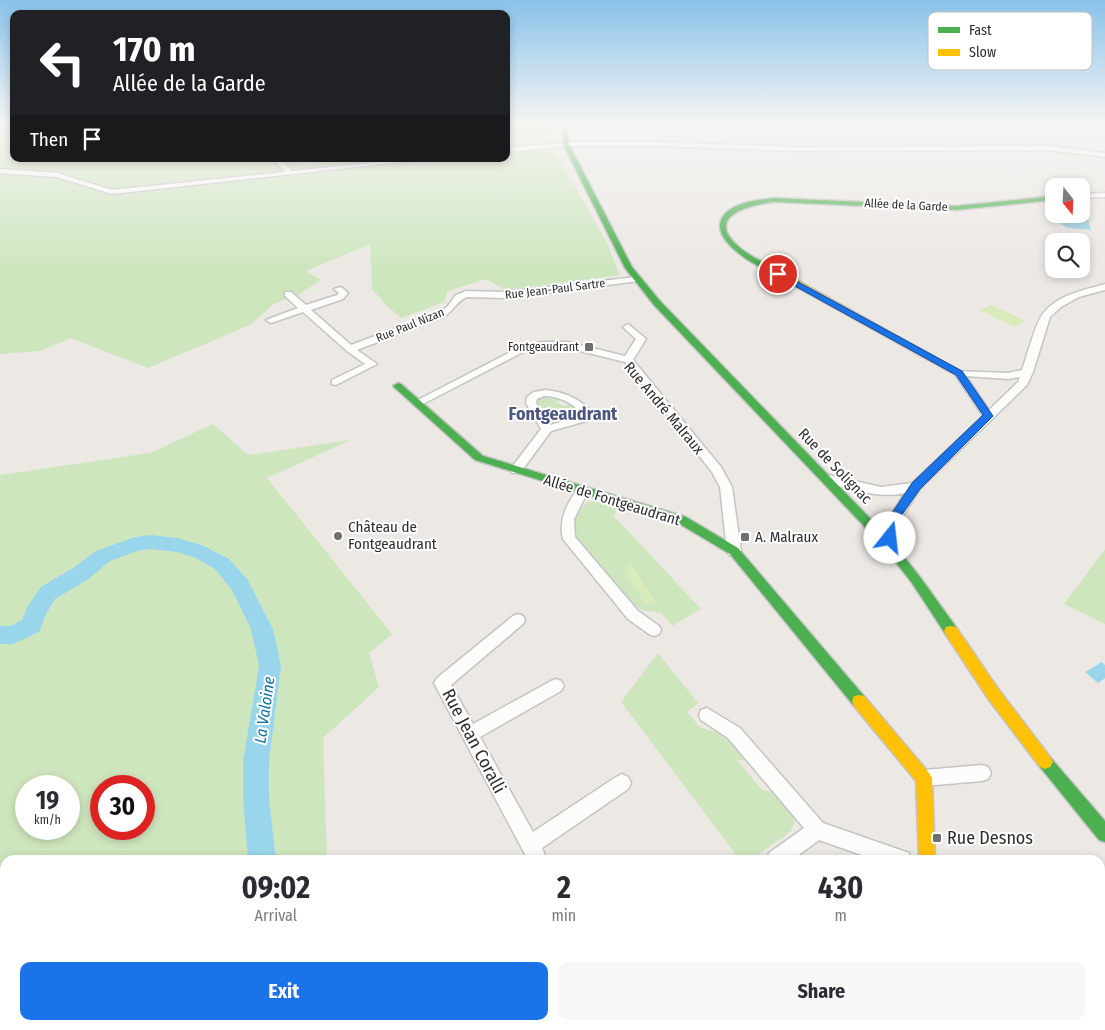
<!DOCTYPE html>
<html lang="en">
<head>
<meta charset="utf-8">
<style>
  :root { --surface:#fff; --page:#f7f7f7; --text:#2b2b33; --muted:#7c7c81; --accent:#1a73e8 }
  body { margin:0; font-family:"Fira Sans Condensed",sans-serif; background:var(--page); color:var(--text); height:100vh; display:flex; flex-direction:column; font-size:19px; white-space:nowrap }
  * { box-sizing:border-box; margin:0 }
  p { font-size:16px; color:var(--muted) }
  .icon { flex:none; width:28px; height:28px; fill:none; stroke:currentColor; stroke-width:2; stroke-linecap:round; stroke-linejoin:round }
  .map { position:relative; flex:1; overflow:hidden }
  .side { position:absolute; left:0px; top:855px; width:1105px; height:175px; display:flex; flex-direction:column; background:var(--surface); border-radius:15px 15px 0 0; box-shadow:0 2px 8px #0003 }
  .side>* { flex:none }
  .guide { position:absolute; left:10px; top:10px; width:500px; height:152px; border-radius:10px; box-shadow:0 2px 8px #0003; background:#202124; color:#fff; overflow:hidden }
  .needle { width:32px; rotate:162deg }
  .fabs { position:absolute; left:1045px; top:178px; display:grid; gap:10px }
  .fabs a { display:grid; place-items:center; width:45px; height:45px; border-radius:10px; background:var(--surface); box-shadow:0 2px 8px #0003; font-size:25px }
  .speed { position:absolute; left:15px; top:775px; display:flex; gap:10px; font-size:25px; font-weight:700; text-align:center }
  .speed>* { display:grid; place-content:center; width:65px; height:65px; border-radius:50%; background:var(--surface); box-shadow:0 2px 8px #0003; line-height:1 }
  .speed small { font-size:12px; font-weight:400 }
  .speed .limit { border:8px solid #d22; background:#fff; color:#111 }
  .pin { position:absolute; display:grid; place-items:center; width:42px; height:42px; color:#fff; margin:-21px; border:2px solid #fff; border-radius:50%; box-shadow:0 1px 5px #0007 }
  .me { position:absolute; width:55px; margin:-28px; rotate:16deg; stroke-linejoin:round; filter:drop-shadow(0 0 4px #0008) }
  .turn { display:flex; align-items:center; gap:18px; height:105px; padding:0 20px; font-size:22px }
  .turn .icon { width:65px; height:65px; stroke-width:2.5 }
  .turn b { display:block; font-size:35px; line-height:42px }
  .then { display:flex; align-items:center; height:48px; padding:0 20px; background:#0003; gap:10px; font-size:19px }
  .eta { display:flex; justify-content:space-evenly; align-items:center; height:85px; text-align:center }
  .eta b { font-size:30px; font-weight:700; line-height:35px }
  .button { display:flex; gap:10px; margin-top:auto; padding:10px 20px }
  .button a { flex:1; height:58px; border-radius:10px; background:var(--accent); color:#fff; font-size:20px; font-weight:700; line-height:58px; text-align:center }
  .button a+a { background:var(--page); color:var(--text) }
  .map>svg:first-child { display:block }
</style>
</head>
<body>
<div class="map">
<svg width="1105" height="1030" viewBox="0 0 1105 1030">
  <rect width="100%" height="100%" fill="#ece8e4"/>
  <path fill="#cee6be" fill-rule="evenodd" d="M 506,124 L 571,124 L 571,142 L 555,151 L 606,241 L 620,275 L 506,290 L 486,279 L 448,291 L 444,302 L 402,318 L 388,307 L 372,289 L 370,244 L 306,271 L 321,280 L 297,296 L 275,303 L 250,325 L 148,368 L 71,338 L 40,351 L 0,354 L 0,130 L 14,125 L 14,159 L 506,159 Z
    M 542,397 L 553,397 L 561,400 L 555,402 L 564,406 L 572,404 L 582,412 L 579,417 L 550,422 L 547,421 L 535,403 L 537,399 Z
    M 213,424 L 248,455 L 351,440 L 267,478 L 392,634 L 369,653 L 379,687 L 323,738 L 327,860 L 5,860 L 5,1025 L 386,1025 L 388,1030 L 0,1030 L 0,475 L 150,453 ZM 26,786 L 69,786 L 69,829 L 26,829 ZM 101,786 L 144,786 L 144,829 L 101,829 Z
    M 594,501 L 618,506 L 614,516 L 701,609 L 672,626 L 662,613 L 642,610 L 633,604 L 577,539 L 572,520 L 587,502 Z
    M 1105,549 L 1105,624 L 1064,604 Z
    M 658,653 L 698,703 L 687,712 L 701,728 L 728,735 L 750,760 L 737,760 L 762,790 L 773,792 L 791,813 L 795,822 L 791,831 L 751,860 L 740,860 L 621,702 Z
    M 706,1025 L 849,1025 L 853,1030 L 707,1030 Z"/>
  <path fill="#d9eabb" d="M 991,305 L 1026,321 L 1014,327 L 980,310 Z
    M 632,565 L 658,605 L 645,603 L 622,569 Z"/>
  <path fill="#99d6ec" d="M 1081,210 L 1088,219 L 1091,230 L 1068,228 L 1061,224 L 1058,217 L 1060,214 L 1081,214 Z
    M 1102,662 L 1105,665 L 1105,678 L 1098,683 L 1085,672 Z"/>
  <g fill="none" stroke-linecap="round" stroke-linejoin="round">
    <path fill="#99d6ec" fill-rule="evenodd" d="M 150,535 L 177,538 L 202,545 L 229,559 L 247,579 L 273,629 L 281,666 L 269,761 L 269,799 L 276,860 L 248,860 L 243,799 L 243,761 L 259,666 L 251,629 L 232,590 L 215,569 L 196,558 L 177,552 L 150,549 L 137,551 L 110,561 L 87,580 L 55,599 L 46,614 L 39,632 L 13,644 L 0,644 L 0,626 L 11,626 L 22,620 L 28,606 L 41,587 L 73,568 L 96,551 L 135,537 Z
      M 273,1025 L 305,1025 L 306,1030 L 274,1030 Z"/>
    <g stroke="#c5c4c5" stroke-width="3">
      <path id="street" d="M 545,124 L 551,124 L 568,142 L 654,142 L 796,147 L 1049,146 L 1105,153 L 1105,157 L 1049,150 L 796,151 L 654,146 L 566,146 L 506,152 L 506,148 L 562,143 Z
        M 274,159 L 280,159 L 292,171 L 409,159 L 427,159 L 112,194 L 57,177 L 0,173 L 0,169 L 58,173 L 112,190 L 285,172 Z
        M 1105,193 L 1105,197 L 1081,198 L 1081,194 Z
        M 636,277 L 640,279 L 639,281 L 504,298 L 467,297 C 458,300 454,310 445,316 L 357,350 L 377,364 L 336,385 L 332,384 L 332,380 L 365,364 L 347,351 L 303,312 L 271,323 L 266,320 L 298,308 L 285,296 L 285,292 L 291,292 L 306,305 L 337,295 L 339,293 L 334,289 L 341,287 L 348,293 L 343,299 L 311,310 L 351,345 L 439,312 L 447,307 L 456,295 L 466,291 L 504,292 Z
        M 1105,284 L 1105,290 L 1079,297 L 1061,307 L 1050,317 L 1033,372 L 1027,385 L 920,489 L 902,517 L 892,546 L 882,546 L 881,543 L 890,516 L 905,493 C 878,499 850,489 824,482 L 822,479 L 824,476 L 828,475 L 881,487 L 912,483 L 983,416 L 954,373 L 955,371 L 1008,373 L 1022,370 C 1027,356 1035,325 1042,315 C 1056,295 1084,290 1105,284 ZM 966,376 L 1008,379 L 1020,377 L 1018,382 L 989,410 Z
        M 628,324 L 646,339 L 633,360 L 721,467 L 732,487 L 741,551 L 739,555 L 729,555 L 727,551 L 720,487 L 712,472 L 625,362 L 568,348 L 543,348 L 525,351 L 421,405 L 417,406 L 412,403 L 522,346 L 543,342 L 568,342 L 625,356 L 636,339 L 623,327 Z
        M 546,390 C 563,392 580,398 591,412 L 592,414 L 590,420 L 551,431 L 520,473 L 512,473 L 510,470 L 512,467 L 541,429 L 526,403 L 527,397 L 534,392 ZM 544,396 C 557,396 577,403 581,416 L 550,425 L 536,403 L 537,399 Z
        M 583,485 L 589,489 L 574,519 L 575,537 L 638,611 L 659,626 L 661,630 L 659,634 L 654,636 L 649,634 L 628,619 L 563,539 C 558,518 568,503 579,486 Z
        M 518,614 L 523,616 L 525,620 L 523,624 L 451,685 L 473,724 L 551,681 L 556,679 L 561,681 L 564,686 L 561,691 L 480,737 L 533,832 L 616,777 L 622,774 L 628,777 L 631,783 L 628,789 L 542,848 L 547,860 L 528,860 L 434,683 L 437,678 L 513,616 Z
        M 707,708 L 740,728 L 823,823 L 909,853 L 911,860 L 876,860 L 819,840 L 792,860 L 767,860 L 769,853 L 804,828 L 728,738 L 701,720 L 699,715 L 701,710 Z
        M 982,765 L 988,767 L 991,773 L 988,779 L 982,781 L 924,786 L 918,784 L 915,778 L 918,772 L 924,770 Z
        M 603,1025 L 627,1025 L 625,1030 L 601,1030 Z
        M 956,1025 L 980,1025 L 982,1030 L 958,1030 Z"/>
    </g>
    <g stroke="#c5c4c5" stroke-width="3">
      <path id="fast" d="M 562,124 L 566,124 L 569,144 L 632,267 L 660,301 L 891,540 L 920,577 L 956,627 L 958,631 L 956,635 L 951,636 L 946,635 L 912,583 L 883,546 L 654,305 L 625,268 L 563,144 Z
        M 1054,196 L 1054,200 L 956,210 L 774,202 C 750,205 704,216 738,246 C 750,257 765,263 779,270 L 780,272 L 776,274 C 759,269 705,239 724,215 C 734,202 758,200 774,198 L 956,206 Z
        M 398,383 L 401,384 L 483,456 L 686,517 L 738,548 L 864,696 L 866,701 L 864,706 L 859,707 L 854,706 L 730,554 L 678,523 L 475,460 L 395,388 L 393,386 Z
        M 1045,755 L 1050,757 L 1105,821 L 1105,842 L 1099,840 L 1040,767 L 1037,762 L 1040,757 Z"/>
    </g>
    <g stroke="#c5c4c5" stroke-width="3">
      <path id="slow" d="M 773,270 L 779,270 L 963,373 L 959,376 L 956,375 L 773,274 Z
        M 951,626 L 956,627 L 999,690 L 1050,757 L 1053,762 L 1050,767 L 1045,769 L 1040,767 L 989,700 L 946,635 L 944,631 L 946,627 Z
        M 859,695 L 864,696 L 929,773 L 932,778 L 935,860 L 919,860 L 916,781 L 854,706 L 852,701 L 854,696 Z"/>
    </g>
    <use href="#street" fill="#fcfcfb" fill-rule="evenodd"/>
    <use href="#fast" fill="#4caf50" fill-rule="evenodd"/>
    <use href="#slow" fill="#ffc107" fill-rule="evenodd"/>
  </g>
  <linearGradient id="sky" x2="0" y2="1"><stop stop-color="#88c2ea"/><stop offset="0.46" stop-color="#f6f5f3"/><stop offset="1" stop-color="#f6f5f3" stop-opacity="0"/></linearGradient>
  <rect width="1105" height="268" fill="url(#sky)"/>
  <path fill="#1a73e8" stroke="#114b97" d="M 778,271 L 962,371 L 993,416 L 920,489 L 901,516 L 894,541 L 886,541 L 884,538 L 890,516 L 912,483 L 983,415 L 956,375 L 775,275 L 774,274 Z"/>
  <g fill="#706f6e" stroke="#fff" stroke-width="2">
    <rect x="584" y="342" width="10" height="10" rx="2.5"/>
    <circle cx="338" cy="536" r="5"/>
    <rect x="740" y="532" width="10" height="10" rx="2.5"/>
    <rect x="932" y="833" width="10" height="10" rx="2.5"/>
  </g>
  <g text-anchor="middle" stroke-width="4" stroke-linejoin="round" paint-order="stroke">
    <g font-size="12" fill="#2e2e2e" stroke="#fff">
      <text transform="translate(906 205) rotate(3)" y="4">Allée de la Garde</text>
      <text transform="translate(555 289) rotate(-7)" y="4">Rue Jean-Paul Sartre</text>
      <text transform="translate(410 325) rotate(-22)" y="4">Rue Paul Nizan</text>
    </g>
    <g font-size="12" fill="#2e2e2e" stroke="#fff" text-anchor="end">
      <text x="579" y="351">Fontgeaudrant</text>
    </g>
    <g font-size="15" fill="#2e2e2e" stroke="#fff">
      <text transform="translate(664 408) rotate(50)" y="5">Rue André Malraux</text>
      <text transform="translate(835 466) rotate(46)" y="5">Rue de Solignac</text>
      <text transform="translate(612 500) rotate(17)" y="5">Allée de Fontgeaudrant</text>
    </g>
    <g font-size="15" fill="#2e2e2e" stroke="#fff" text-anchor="start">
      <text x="348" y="532">Château de<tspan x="348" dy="17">Fontgeaudrant</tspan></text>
      <text x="755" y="542">A. Malraux</text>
    </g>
    <g font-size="16" font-style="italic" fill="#0d6fa3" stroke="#fff">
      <text transform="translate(264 710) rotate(-82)" y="6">La Valoine</text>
    </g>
    <g font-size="18" font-weight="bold" fill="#4d5680" stroke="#fff">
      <text x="563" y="420">Fontgeaudrant</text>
    </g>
    <g font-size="18" fill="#2e2e2e" stroke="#fff">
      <text transform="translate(474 741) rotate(62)" y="6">Rue Jean Coralli</text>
    </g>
    <g font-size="18" fill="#2e2e2e" stroke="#fff" text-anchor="start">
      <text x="947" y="844">Rue Desnos</text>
    </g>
  </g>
  <rect x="928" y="12" width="164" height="58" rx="8" fill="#fff" stroke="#c0c0c0" stroke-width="1"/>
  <rect x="938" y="27" width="22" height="6" fill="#4caf50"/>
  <rect x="938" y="49" width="22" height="7" fill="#ffc107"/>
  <g font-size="14" fill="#2e2e2e">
    <text x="969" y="35">Fast</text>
    <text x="969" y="57">Slow</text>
  </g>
</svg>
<div class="fabs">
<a><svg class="needle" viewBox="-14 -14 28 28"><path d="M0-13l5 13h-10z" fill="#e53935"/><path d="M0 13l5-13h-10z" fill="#7c7c81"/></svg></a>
<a><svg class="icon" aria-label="search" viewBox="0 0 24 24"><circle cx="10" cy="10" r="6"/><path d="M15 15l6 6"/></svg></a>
</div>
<div class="speed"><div>19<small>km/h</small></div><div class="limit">30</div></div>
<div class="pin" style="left:778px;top:274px;background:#d93025"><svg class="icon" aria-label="arrive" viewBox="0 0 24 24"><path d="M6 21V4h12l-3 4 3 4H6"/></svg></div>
<svg class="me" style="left:890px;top:538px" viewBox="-20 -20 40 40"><circle r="19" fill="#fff"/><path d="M0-13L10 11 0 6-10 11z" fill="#1a73e8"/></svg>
<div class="guide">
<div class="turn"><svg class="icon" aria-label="left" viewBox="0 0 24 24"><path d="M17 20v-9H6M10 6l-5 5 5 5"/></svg><div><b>170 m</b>Allée de la Garde</div></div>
<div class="then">Then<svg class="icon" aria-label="arrive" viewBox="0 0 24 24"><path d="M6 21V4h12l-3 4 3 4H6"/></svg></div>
</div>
<section class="side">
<div class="eta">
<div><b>09:02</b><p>Arrival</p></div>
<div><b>2</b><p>min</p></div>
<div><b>430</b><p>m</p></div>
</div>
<div class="button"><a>Exit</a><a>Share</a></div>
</section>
</div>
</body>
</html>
